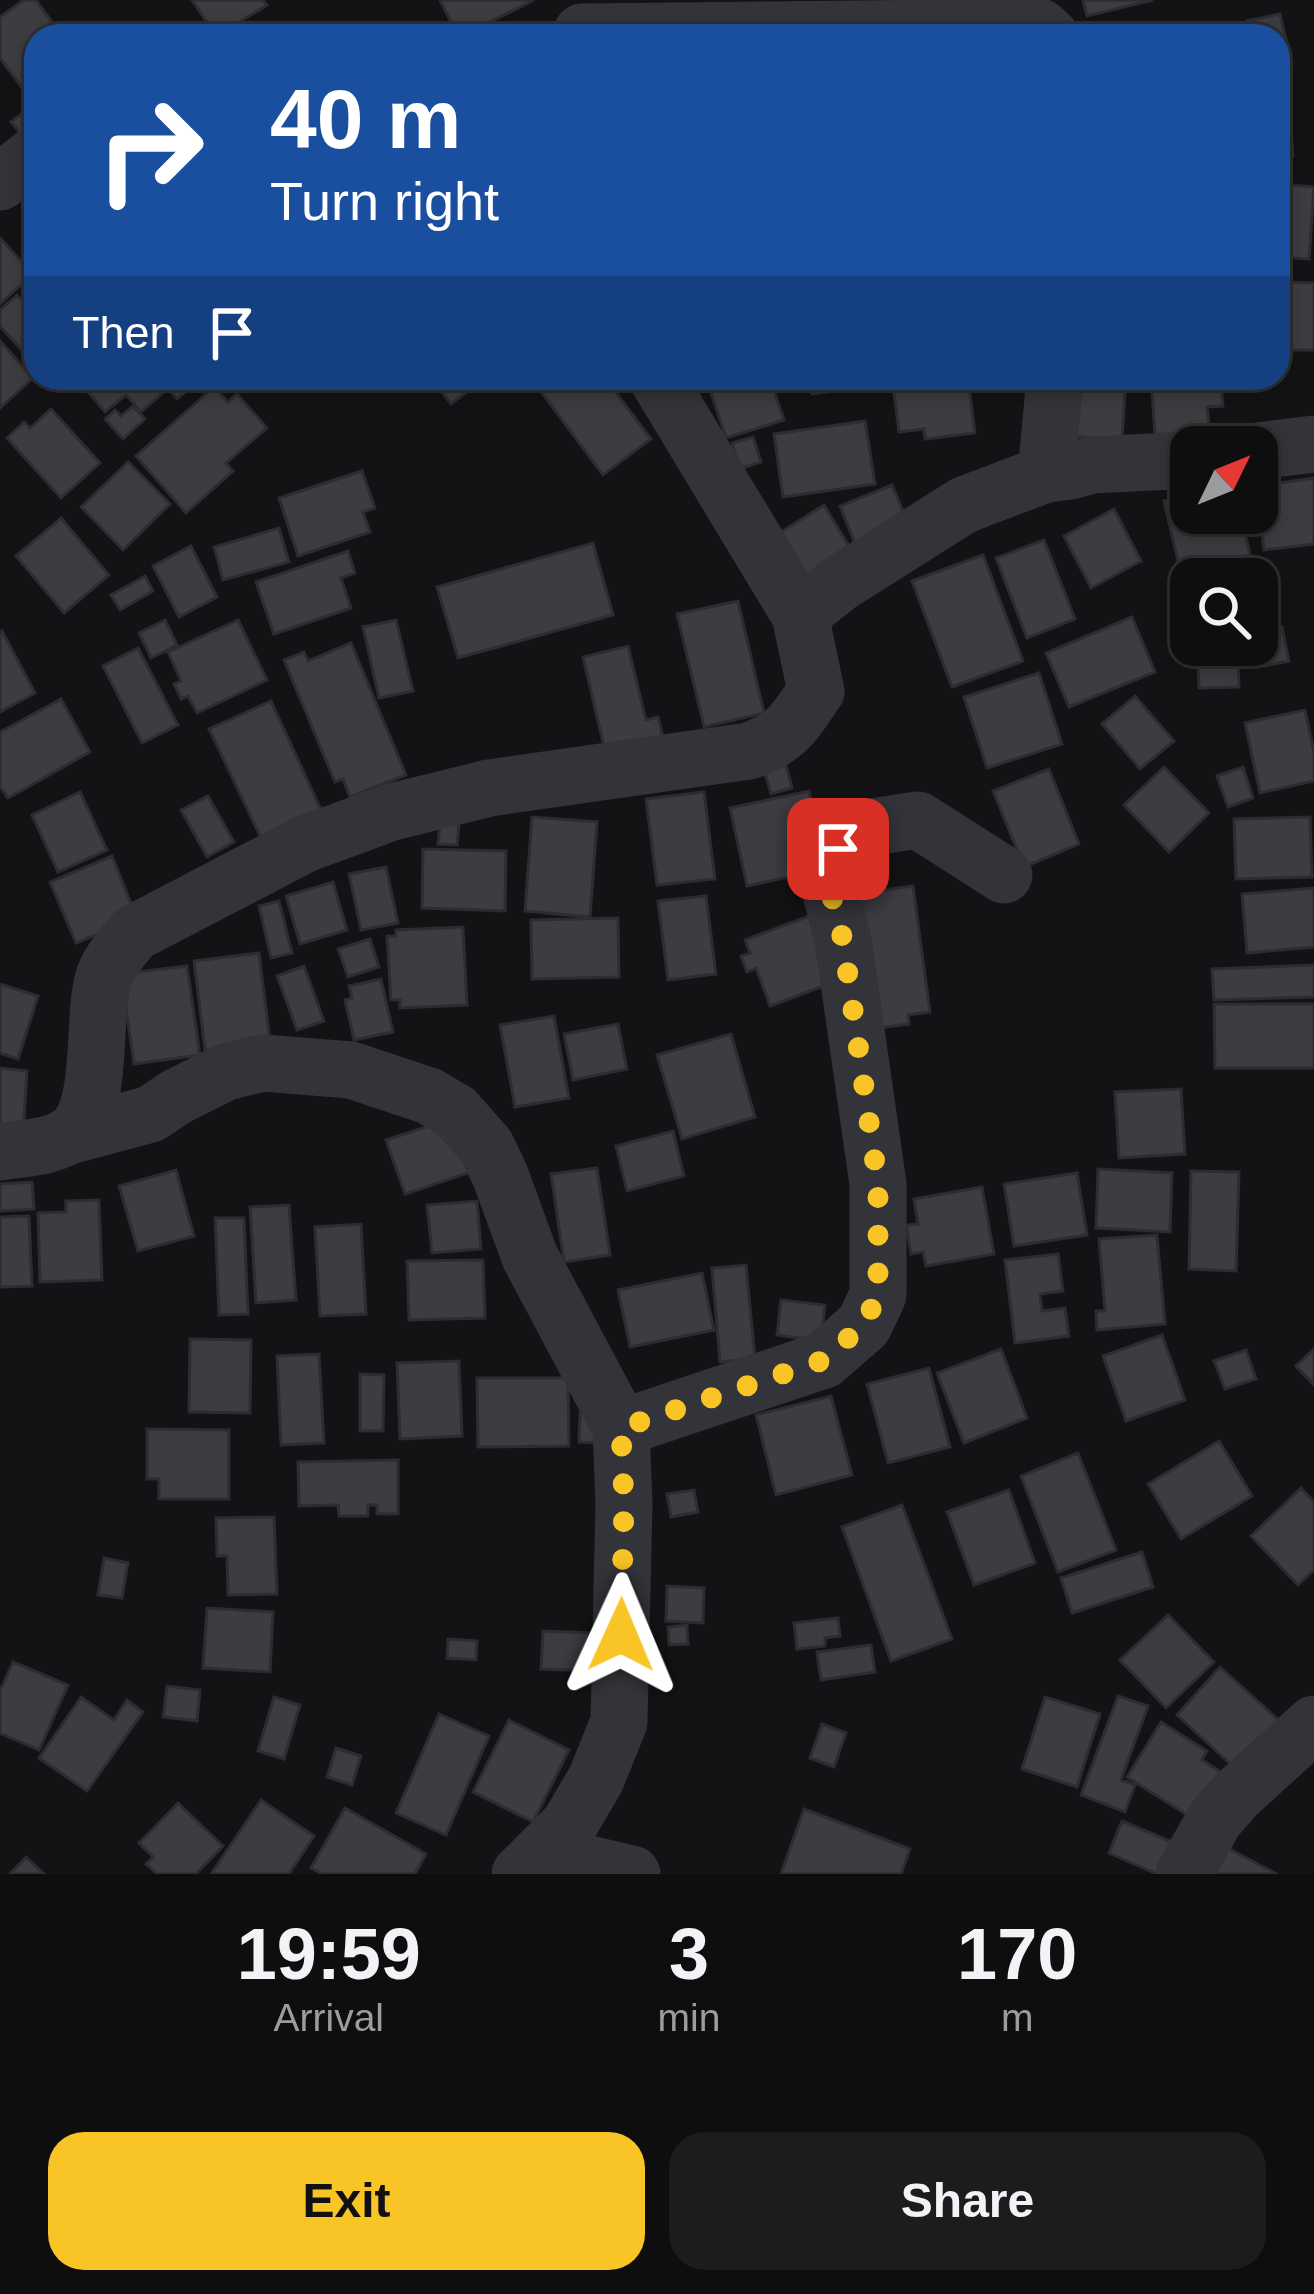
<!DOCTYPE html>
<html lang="en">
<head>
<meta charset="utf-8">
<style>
  :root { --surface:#0e0e0f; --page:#1c1c1d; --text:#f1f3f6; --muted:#9b9c9e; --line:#2e2e2f; --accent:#f9c426 }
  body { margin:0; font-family:Helvetica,sans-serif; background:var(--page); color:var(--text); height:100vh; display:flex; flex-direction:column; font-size:45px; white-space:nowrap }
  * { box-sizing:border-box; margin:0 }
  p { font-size:39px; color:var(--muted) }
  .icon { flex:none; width:66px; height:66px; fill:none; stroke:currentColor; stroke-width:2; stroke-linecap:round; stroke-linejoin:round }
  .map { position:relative; height:1874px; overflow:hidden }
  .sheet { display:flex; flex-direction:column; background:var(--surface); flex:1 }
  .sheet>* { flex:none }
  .hud { position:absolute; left:24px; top:24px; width:1266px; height:366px; border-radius:36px; box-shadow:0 6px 18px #0003,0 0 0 3px var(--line); background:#1a4fa0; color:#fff; overflow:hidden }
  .needle { width:78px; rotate:47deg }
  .controls { position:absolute; left:1170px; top:426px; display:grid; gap:24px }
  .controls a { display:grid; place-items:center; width:108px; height:108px; border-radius:24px; background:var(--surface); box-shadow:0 6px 18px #0003,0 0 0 3px var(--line); font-size:60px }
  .pin { position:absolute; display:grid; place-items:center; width:102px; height:102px; color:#fff; margin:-51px; border-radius:24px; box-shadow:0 6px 18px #0006 }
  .me { position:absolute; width:132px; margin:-66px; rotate:1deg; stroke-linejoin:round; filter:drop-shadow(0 0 9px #0008) }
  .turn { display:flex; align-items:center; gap:42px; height:252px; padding:0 48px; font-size:54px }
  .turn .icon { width:156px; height:156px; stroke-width:2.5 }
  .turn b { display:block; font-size:84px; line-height:102px }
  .then { display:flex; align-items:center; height:114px; padding:0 48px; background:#0003; gap:24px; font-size:45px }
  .eta { display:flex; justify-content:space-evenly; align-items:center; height:204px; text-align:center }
  .eta b { font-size:72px; font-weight:700; line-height:84px }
  .primary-button { display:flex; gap:24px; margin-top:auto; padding:24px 48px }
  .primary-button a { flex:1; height:138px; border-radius:36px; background:var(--accent); color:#111; font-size:48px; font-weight:700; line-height:138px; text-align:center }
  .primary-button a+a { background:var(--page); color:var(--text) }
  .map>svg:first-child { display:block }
</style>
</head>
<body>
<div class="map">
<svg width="1314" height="1874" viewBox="0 0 1314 1874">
  <rect width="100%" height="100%" fill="#131214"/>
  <path fill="#3c3c41" stroke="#2d2c30" stroke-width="3" d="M 24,0 L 36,0 L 62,36 L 36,36 L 36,107 L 0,58 L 0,17 Z
    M 192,0 L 263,0 L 267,5 L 216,36 Z
    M 440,0 L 534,0 L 462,36 L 458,36 Z
    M 1083,0 L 1153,0 L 1087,16 Z
    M 1280,14 L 1291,60 L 1278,62 L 1278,36 L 1251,36 L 1247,21 Z
    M 1288,87 L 1293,156 L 1278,157 L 1278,88 Z
    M 28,109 L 36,119 L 36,135 L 28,142 L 11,122 Z
    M 1278,184 L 1314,187 L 1309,259 L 1278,257 Z
    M 0,238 L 33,274 L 0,304 Z
    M 1278,282 L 1314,283 L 1314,350 L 1278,350 Z
    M 17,295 L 36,316 L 36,366 L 0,326 L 0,310 Z
    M 0,341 L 33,378 L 0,408 Z
    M 90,378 L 154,378 L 165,391 L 141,412 L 126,395 L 105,412 L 82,385 Z
    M 159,378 L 202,378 L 177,399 Z
    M 431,378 L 485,378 L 451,404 Z
    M 540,378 L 605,378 L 651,439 L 603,475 L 534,382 Z
    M 706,378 L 770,378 L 784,420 L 726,438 Z
    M 809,378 L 874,378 L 875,385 L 812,394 Z
    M 892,378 L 968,378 L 975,433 L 925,439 L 924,429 L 899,432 Z
    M 1071,378 L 1126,378 L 1122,440 L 1068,436 Z
    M 1151,378 L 1208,378 L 1208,383 L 1221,383 L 1223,406 L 1207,407 L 1210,431 L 1155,435 Z
    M 214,387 L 228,402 L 237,394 L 267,428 L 226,463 L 233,471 L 186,513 L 136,456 Z
    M 133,406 L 145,419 L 123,439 L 105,419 L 115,410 L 121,416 Z
    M 51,409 L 100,463 L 61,498 L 7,438 L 24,422 L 30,428 Z
    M 865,421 L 875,484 L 783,497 L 774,434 Z
    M 753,437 L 761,462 L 739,469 L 732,443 Z
    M 128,462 L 170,504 L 123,550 L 81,507 Z
    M 362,471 L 375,508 L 363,512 L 370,532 L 298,556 L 279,498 Z
    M 1314,478 L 1314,544 L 1264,550 L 1257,486 Z
    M 892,485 L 909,525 L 856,546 L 840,506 Z
    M 1191,495 L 1191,513 L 1241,513 L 1250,555 L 1180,570 L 1164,501 Z
    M 824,505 L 858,561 L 808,592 L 773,537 Z
    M 1114,509 L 1141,561 L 1091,588 L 1064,536 Z
    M 61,518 L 109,575 L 64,613 L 16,556 Z
    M 279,528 L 289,562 L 223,580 L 214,547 Z
    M 1044,540 L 1075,619 L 1027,638 L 996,558 Z
    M 593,543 L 613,615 L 458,658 L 437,587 Z
    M 191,546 L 217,597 L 179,617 L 153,566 Z
    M 348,551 L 355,573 L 341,578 L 351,608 L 274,634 L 256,582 Z
    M 983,555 L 1023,661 L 952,687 L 912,581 Z
    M 145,576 L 153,591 L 120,610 L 111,595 Z
    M 1263,585 L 1272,629 L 1282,627 L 1289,661 L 1265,666 L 1261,644 L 1257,645 L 1257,586 Z
    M 738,601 L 764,713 L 704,727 L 677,614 Z
    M 1132,617 L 1155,672 L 1069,707 L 1046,653 Z
    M 165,620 L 177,645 L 151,658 L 139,633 Z
    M 238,620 L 267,680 L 197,713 L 188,696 L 181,699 L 174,684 L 181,681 L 168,652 Z
    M 396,620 L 413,691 L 379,698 L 363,627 Z
    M 2,631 L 35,693 L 0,712 L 0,632 Z
    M 351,643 L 406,775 L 350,797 L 343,779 L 335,782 L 284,660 L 304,652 L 308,661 Z
    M 1198,645 L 1255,645 L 1200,655 Z
    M 628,646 L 646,720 L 658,717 L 664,741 L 606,755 L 583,657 Z
    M 138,648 L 178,725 L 142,743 L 103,666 Z
    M 1238,660 L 1239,687 L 1199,688 L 1198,661 Z
    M 1039,673 L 1062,744 L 987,768 L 964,697 Z
    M 1135,696 L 1174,741 L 1140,769 L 1102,724 Z
    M 61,699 L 90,752 L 8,798 L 0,787 L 0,732 Z
    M 271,701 L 322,812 L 262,840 L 209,729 Z
    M 1305,710 L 1314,752 L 1314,781 L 1260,793 L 1245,723 Z
    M 785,761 L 792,788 L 771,794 L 763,767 Z
    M 1164,767 L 1209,813 L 1169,852 L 1124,805 Z
    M 1243,767 L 1253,798 L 1228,807 L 1217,776 Z
    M 1049,769 L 1079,844 L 1024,867 L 993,791 Z
    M 809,791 L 826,869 L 747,886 L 730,808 Z
    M 80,792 L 107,850 L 58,872 L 32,815 Z
    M 704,792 L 715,879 L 657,885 L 646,799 Z
    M 208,796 L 234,842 L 207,857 L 181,810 Z
    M 532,817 L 597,822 L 590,917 L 525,911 Z
    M 1310,817 L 1312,877 L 1236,879 L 1234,819 Z
    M 440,824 L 459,825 L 457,845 L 438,844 Z
    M 423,849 L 506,851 L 505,911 L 422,908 Z
    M 112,856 L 137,918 L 76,943 L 50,882 Z
    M 386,867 L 398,923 L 361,930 L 349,874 Z
    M 333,882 L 347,930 L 300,944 L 286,896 Z
    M 913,886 L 930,1012 L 908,1015 L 909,1024 L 864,1030 L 847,895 Z
    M 1314,888 L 1314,947 L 1247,953 L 1242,894 Z
    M 706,896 L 716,974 L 668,980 L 658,901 Z
    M 279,901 L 292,953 L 271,958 L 259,906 Z
    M 812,915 L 837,981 L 770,1006 L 756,968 L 747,972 L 741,956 L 750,953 L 745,940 Z
    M 618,918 L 619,977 L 532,979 L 531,920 Z
    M 463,927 L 467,1005 L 400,1008 L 400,1000 L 391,1000 L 387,936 L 396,936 L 396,930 Z
    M 370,939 L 379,967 L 348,977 L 338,949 Z
    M 259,953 L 270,1041 L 205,1050 L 194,961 Z
    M 1314,965 L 1314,997 L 1214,1000 L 1212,969 Z
    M 187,966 L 200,1055 L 134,1064 L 121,974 Z
    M 304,966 L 324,1021 L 297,1030 L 277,976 Z
    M 381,979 L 393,1032 L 354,1040 L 345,1000 L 352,998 L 349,986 Z
    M 0,984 L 38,996 L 18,1059 L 0,1053 Z
    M 1214,1004 L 1314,1004 L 1314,1068 L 1215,1068 Z
    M 554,1016 L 569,1098 L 515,1107 L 500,1025 Z
    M 618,1024 L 627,1069 L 573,1080 L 564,1034 Z
    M 731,1034 L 755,1117 L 682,1139 L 657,1055 Z
    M 0,1068 L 27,1071 L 23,1135 L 0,1133 Z
    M 1181,1089 L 1185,1154 L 1119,1158 L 1115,1092 Z
    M 441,1122 L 471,1172 L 405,1194 L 386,1140 Z
    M 673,1131 L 684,1176 L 627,1191 L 616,1146 Z
    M 597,1168 L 610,1255 L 564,1262 L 551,1174 Z
    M 1098,1169 L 1172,1173 L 1170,1232 L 1096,1228 Z
    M 176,1170 L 194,1236 L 138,1251 L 119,1186 Z
    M 1191,1171 L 1239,1172 L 1236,1271 L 1189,1269 Z
    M 1077,1173 L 1087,1235 L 1014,1246 L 1004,1184 Z
    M 32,1182 L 34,1209 L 0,1211 L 0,1184 Z
    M 982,1187 L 994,1254 L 926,1266 L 923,1252 L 911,1254 L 906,1225 L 918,1224 L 914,1199 Z
    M 99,1200 L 102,1280 L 40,1282 L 38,1213 L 66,1212 L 66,1201 Z
    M 477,1201 L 481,1249 L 432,1253 L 427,1205 Z
    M 289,1205 L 296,1300 L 256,1303 L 250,1207 Z
    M 29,1216 L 32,1286 L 0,1287 L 0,1217 Z
    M 215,1218 L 244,1218 L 248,1314 L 219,1315 Z
    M 361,1224 L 366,1314 L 320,1316 L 315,1227 Z
    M 1157,1235 L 1165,1324 L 1097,1330 L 1096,1311 L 1105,1311 L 1099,1239 Z
    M 1058,1254 L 1063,1291 L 1040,1294 L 1042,1311 L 1065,1308 L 1069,1336 L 1015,1343 L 1005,1260 Z
    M 483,1260 L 485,1318 L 409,1320 L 407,1261 Z
    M 746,1265 L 755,1359 L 720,1362 L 712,1268 Z
    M 702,1273 L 714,1330 L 630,1347 L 618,1290 Z
    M 781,1300 L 825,1305 L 821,1341 L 777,1335 Z
    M 1162,1335 L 1185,1400 L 1126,1421 L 1103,1356 Z
    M 190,1339 L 251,1340 L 250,1413 L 189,1412 Z
    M 1001,1349 L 1027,1418 L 964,1443 L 937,1373 Z
    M 1314,1349 L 1314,1385 L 1296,1366 Z
    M 1246,1350 L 1256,1379 L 1225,1389 L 1214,1361 Z
    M 319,1354 L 324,1443 L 281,1445 L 277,1356 Z
    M 459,1361 L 462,1436 L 400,1439 L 397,1363 Z
    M 929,1368 L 950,1447 L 888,1463 L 867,1384 Z
    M 360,1374 L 384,1375 L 383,1431 L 360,1431 Z
    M 477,1378 L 568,1378 L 569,1446 L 478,1447 Z
    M 831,1396 L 852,1475 L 776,1495 L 756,1415 Z
    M 580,1413 L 604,1414 L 603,1443 L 579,1442 Z
    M 147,1429 L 229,1430 L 229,1499 L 159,1499 L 159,1479 L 147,1479 Z
    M 1219,1441 L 1252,1496 L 1181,1539 L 1148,1484 Z
    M 1078,1453 L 1116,1550 L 1058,1572 L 1021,1476 Z
    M 398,1460 L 398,1514 L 377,1514 L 377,1505 L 368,1505 L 368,1516 L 339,1516 L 338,1505 L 299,1506 L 298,1462 Z
    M 1301,1488 L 1314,1502 L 1314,1570 L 1298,1585 L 1251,1536 Z
    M 694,1490 L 698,1512 L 671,1517 L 667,1494 Z
    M 1009,1490 L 1035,1563 L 974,1585 L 947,1512 Z
    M 902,1505 L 952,1639 L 891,1661 L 842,1527 Z
    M 274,1517 L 277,1594 L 228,1595 L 227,1556 L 217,1556 L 216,1518 Z
    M 1142,1552 L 1153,1587 L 1072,1613 L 1061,1578 Z
    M 104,1558 L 128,1563 L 122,1598 L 98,1595 Z
    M 667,1586 L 704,1588 L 703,1623 L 666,1621 Z
    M 207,1608 L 273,1612 L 270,1672 L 203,1668 Z
    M 1168,1615 L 1214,1662 L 1166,1708 L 1120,1660 Z
    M 838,1618 L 840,1636 L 825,1638 L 825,1646 L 797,1649 L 794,1623 Z
    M 687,1625 L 688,1644 L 669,1645 L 668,1627 Z
    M 543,1631 L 592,1633 L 591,1671 L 541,1669 Z
    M 448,1639 L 477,1641 L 476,1660 L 447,1658 Z
    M 871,1645 L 875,1672 L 821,1680 L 817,1652 Z
    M 13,1662 L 68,1685 L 39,1750 L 0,1733 L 0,1691 Z
    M 1220,1667 L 1282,1723 L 1238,1771 L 1177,1715 Z
    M 167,1686 L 200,1690 L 197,1721 L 163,1717 Z
    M 1118,1696 L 1148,1706 L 1121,1780 L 1135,1785 L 1125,1812 L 1081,1795 Z
    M 81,1697 L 114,1720 L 127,1700 L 143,1712 L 87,1791 L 39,1758 Z
    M 274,1697 L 300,1705 L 284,1759 L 258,1751 Z
    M 1045,1697 L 1100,1714 L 1077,1787 L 1022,1769 Z
    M 439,1714 L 489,1736 L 446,1835 L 396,1813 Z
    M 509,1720 L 569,1750 L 533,1822 L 473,1792 Z
    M 1161,1722 L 1207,1751 L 1202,1760 L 1235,1781 L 1206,1827 L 1127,1777 Z
    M 822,1724 L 846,1733 L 834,1767 L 810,1758 Z
    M 336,1748 L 361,1756 L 352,1785 L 327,1777 Z
    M 261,1800 L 314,1836 L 289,1874 L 211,1874 Z
    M 178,1803 L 223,1846 L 196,1874 L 157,1874 L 146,1864 L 153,1857 L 139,1843 Z
    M 345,1808 L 426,1854 L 415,1874 L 322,1874 L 311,1868 Z
    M 804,1809 L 910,1849 L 901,1874 L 781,1874 Z
    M 1122,1821 L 1179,1845 L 1157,1874 L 1109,1853 Z
    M 1216,1842 L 1277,1874 L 1199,1874 Z
    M 26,1857 L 44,1874 L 10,1874 Z"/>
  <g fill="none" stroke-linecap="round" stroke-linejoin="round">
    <path stroke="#333439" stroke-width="57" d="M 582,32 L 1040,27 L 1050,36
      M 0,182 L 36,154
      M 1257,451 L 1314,444
      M 1046,474 L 1055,378
      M 800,615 L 839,584 L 964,505 L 1046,474 L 1070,471 L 1092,465 L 1191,460
      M 69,1136 L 151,1114 L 176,1097 L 226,1072 L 263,1063 L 351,1070 L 429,1096 L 456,1112 L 486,1146 L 500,1175 L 530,1257 L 621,1428 L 624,1503 L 619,1722 L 596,1779 L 569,1825 L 520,1874
      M 0,1152 C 23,1148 53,1148 72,1133 C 104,1108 92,1019 103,980 C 108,962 122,948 134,933 L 305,844 L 392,812 L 489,788 L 749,751 C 788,737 793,724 816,691 L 800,615 L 657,378
      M 621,1428 L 824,1360 L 864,1325 L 878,1295 L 878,1184 L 843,940 L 829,885 L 838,849 L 865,828 L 918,820 L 1004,875
      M 541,1853 L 632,1874
      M 1184,1874 L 1215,1819 L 1236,1795 L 1314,1724"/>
  </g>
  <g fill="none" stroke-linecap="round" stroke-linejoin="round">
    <path stroke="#f9c426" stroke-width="21" stroke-dasharray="0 37.8" d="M 621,1635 L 624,1503 L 621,1428 L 824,1360 L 864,1324 L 878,1295 L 878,1184 L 843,940 L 829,885 L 838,849"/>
  </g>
</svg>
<div class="controls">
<a><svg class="needle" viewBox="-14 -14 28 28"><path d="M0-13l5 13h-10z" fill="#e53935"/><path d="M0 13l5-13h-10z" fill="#9b9c9e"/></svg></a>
<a><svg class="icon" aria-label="search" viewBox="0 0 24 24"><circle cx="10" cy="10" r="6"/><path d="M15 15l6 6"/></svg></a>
</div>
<div class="pin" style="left:838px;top:849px;background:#d93025"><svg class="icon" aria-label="arrive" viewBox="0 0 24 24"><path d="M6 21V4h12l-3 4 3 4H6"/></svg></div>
<svg class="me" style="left:621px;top:1635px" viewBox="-20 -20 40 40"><path d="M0-17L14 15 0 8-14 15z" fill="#f9c426" stroke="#fff" stroke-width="4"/></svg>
<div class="hud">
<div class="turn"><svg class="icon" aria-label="right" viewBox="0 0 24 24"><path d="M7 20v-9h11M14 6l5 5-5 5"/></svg><div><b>40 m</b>Turn right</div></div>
<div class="then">Then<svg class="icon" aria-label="arrive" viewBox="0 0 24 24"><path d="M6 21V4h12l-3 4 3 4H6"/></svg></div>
</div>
</div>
<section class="sheet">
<div class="eta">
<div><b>19:59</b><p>Arrival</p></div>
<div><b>3</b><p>min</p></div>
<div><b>170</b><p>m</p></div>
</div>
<div class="primary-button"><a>Exit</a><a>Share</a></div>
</section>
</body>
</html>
